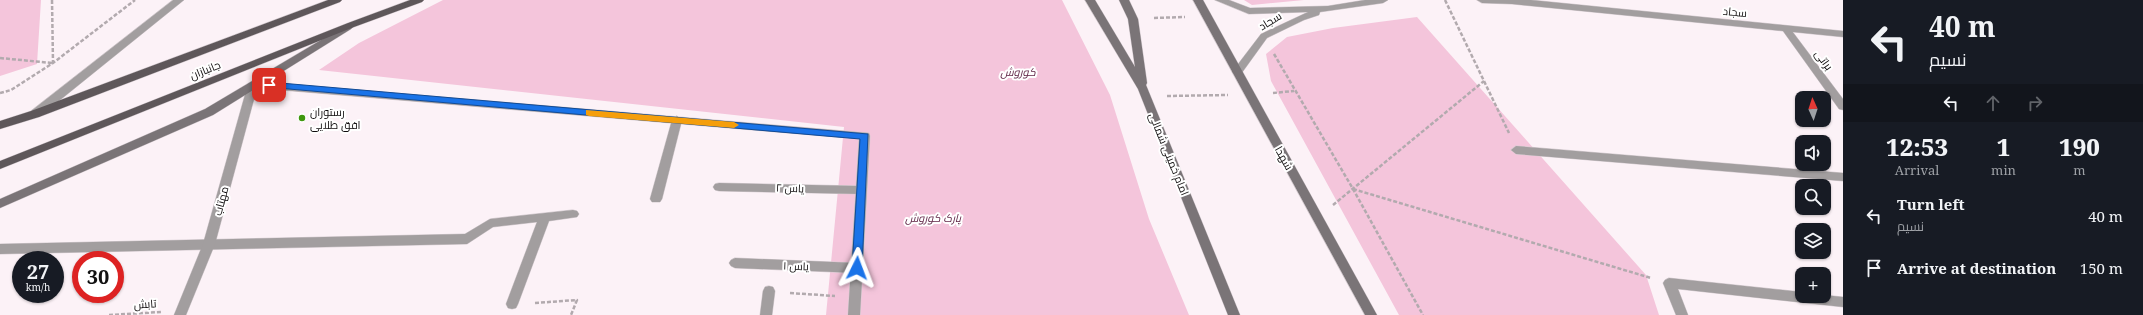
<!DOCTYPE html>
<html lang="en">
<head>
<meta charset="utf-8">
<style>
  :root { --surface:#171b24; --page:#242831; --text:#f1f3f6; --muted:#9ea1a6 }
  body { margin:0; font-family:"Noto Serif",Cairo,serif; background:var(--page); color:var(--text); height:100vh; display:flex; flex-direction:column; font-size:15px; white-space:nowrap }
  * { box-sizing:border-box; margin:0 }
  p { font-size:13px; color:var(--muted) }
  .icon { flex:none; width:22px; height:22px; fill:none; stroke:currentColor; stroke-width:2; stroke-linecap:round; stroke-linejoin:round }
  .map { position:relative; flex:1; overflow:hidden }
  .sheet { display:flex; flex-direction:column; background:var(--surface); width:300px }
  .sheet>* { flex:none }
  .guide { background:#171b24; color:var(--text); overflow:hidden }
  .needle { width:26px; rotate:357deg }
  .controls { position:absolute; left:1795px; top:91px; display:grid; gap:8px }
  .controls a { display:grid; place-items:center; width:36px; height:36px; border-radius:8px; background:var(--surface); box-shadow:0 1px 3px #0004; font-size:20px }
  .speed { position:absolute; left:12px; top:251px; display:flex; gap:8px; font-size:20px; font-weight:700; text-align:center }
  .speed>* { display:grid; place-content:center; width:52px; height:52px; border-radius:50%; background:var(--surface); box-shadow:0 1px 3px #0004; line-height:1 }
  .speed small { font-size:10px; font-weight:400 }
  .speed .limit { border:6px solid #d22; background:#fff; color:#111 }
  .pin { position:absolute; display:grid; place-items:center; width:34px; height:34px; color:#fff; margin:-17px; border-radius:8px; box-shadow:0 2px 6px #0006 }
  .me { position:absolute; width:44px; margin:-22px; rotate:3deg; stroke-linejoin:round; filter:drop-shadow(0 0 3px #0008) }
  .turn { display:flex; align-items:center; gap:14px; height:84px; padding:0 20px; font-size:18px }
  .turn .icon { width:52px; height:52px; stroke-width:2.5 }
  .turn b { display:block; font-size:28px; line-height:34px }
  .lanes { display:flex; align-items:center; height:38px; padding:0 20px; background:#0003; justify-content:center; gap:20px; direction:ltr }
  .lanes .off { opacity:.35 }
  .eta { display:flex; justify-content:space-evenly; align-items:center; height:68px; text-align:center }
  .eta b { font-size:24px; font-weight:800; line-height:28px }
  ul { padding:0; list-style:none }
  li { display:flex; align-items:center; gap:12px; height:52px; padding:0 20px }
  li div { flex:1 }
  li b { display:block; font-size:15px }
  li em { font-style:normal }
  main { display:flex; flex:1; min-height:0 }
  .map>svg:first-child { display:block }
</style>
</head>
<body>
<main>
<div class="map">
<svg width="1843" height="315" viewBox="0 0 1843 315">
  <rect width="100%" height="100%" fill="#fcf2f7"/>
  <path fill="#f4c5db" d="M 0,0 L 41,0 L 37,64 L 0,76 Z
    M 443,0 L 1062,0 L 1110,95 L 1149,219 L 1189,315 L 826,315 L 844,127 L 319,70 L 359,43 Z
    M 1244,0 L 1304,0 L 1252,5 Z
    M 1417,17 L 1646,275 L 1659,315 L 1399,315 L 1271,81 L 1266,54 L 1287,37 L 1333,28 Z"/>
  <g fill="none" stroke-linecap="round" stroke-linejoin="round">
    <g stroke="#d6cdd2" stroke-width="1">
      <path id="service" d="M 173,0 L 184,0 L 39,117 L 31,117 L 30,114 L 31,111 Z
        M 677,116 L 682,120 L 662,199 L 660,202 L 652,202 L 650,199 L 672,120 Z
        M 719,183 L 861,186 L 865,187 L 867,190 L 865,193 L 861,194 L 719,191 L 715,190 L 713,187 L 715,184 Z
        M 573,210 L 577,211 L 579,214 L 577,217 L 549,221 L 518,304 L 516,308 L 512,309 L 508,308 L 506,304 L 537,222 L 493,227 L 467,244 L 0,254 L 0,244 L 465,234 L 490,219 Z
        M 735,258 L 857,263 L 861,265 L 863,268 L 861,271 L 857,273 L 735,268 L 731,266 L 729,263 L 731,260 Z
        M 1669,278 L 1802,292 L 1802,296 L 1824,295 L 1843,297 L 1843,307 L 1678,289 L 1688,315 L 1676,315 L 1663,283 L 1665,280 Z
        M 769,286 L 773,287 L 775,291 L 772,315 L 760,315 L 763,291 L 765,287 Z"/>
    </g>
    <g stroke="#d6cdd2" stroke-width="1">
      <path id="minor" d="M 1786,26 L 1789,27 L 1843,99 L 1843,110 L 1839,109 L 1783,31 L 1781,29 Z
        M 253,81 L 869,133 L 870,136 L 860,315 L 848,315 L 859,139 L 257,88 L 215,244 L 186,315 L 174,315 L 203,244 L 248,84 Z
        M 1516,146 L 1843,173 L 1843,181 L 1516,154 L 1511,150 Z"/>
    </g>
    <g stroke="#d6cdd2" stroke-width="1">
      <path id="tertiary" d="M 1215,0 L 1229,0 L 1250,8 L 1328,6 L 1365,0 L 1388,0 L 1383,3 L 1320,12 L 1319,15 L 1304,20 L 1267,38 L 1241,74 L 1237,75 L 1232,72 L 1261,34 L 1308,12 L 1249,14 Z
        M 1477,0 L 1531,0 L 1843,31 L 1843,37 L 1512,4 L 1482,3 Z"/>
    </g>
    <g stroke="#d6cdd2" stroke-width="1">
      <path id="secondary" d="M 1085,0 L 1095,0 L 1135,67 L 1128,19 L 1119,0 L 1129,0 L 1138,19 L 1147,83 L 1146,85 L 1240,315 L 1228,315 L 1138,89 Z
        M 1193,0 L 1203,0 L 1377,315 L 1365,315 Z
        M 348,24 L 351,25 L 353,27 L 351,29 L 213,115 L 0,208 L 0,199 L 205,109 Z"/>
    </g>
    <g stroke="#d6cdd2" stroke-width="1">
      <path id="primary" d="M 328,0 L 342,0 L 340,2 L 39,117 L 0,129 L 0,121 L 31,111 Z
        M 410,0 L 424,0 L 422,2 L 354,27 L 0,169 L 0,161 L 348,23 Z"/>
    </g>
    <path stroke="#b2aaae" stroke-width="2.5" stroke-dasharray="4 2" stroke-linecap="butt" d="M 52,0 L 53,63
      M 1445,0 L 1509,133
      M 1154,18 L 1185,17
      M 1274,54 L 1353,189 L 1423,315
      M 0,58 L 52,63
      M 0,93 L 11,90 L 53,63 L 135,0
      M 1273,93 L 1294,91
      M 1167,96 L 1228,95
      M 1353,189 L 1651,278
      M 1333,205 L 1484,81
      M 790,293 L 835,296
      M 535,303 L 577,300 L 571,315
      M 109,315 L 161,312"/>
    <use href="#service" fill="#a29e9f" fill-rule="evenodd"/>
    <use href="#minor" fill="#a29e9f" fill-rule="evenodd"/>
    <use href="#tertiary" fill="#a29e9f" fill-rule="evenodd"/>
    <use href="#secondary" fill="#7a7477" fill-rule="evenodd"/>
    <use href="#primary" fill="#5e575a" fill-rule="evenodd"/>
  </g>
  <path fill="#1a73e8" stroke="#114b97" d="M 269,82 L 868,134 L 862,268 L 857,272 L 852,268 L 860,139 L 266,87 L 265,85 Z"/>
  <path fill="#f59e0b" d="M 586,110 L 734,122 L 739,125 L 734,128 L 589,116 L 586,115 Z"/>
  <circle fill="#3f970e" stroke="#fff" stroke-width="1.5" cx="302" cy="118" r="4"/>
  <g text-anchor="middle" stroke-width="4" stroke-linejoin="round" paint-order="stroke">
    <g font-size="11" fill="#0f0c0d" stroke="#fff">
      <text transform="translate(1735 12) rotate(6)" y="4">سجاد</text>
      <text transform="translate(1270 21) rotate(-31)" y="4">سجاد</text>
      <text transform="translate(1824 60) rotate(54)" y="4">براتی</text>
      <text transform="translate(205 70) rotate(-22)" y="4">جانبازان</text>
      <text transform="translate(1169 154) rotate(68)" y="4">امام خمینی شمالی</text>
      <text transform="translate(1284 158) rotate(61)" y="4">شهدا</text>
      <text transform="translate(790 188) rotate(2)" y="4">یاس ۲</text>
      <text transform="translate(221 201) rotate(-75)" y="4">مهتاب</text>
      <text transform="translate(796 266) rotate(2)" y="4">یاس ۱</text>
      <text transform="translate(145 304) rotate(-4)" y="4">تابش</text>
    </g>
    <g font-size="11" font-style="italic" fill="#612748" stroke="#fff">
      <text x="1018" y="76">کوروش</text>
      <text x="933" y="222">پارک کوروش</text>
    </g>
    <g font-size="11" fill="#0f0c0d" stroke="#fff" text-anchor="start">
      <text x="310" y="116">رستوران<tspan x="310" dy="13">افق طلایی</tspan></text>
    </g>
  </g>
</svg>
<div class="controls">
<a><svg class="needle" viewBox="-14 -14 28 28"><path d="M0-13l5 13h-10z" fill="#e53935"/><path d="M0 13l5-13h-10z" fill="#9ea1a6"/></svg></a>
<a><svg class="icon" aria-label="sound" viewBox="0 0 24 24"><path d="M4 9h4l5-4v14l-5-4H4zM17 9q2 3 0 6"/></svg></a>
<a><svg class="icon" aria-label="search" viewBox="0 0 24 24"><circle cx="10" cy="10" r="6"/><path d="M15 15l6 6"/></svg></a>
<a><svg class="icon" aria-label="layers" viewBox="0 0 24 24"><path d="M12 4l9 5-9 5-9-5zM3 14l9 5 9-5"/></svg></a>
<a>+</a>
</div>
<div class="speed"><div>27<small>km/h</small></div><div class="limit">30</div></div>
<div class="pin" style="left:269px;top:85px;background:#d93025"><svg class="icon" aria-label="arrive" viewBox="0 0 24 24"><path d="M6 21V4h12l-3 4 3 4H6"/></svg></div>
<svg class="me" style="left:857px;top:268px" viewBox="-20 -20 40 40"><path d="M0-17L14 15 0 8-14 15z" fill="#1a73e8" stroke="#fff" stroke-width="4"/></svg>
</div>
<section class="sheet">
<div class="guide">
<div class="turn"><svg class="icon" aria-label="left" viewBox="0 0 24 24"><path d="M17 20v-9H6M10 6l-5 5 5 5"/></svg><div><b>40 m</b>نسیم</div></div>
<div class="lanes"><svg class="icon" aria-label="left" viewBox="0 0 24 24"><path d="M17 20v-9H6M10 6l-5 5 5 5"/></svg><svg class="icon off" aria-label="ahead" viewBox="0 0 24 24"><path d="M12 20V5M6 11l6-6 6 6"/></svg><svg class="icon off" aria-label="right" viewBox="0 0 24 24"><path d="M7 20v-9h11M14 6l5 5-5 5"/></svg></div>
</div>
<div class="eta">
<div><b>12:53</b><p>Arrival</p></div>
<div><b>1</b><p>min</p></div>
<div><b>190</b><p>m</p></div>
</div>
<ul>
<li><svg class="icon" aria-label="left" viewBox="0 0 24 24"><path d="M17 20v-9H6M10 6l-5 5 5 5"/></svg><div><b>Turn left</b><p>نسیم</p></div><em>40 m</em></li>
<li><svg class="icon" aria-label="arrive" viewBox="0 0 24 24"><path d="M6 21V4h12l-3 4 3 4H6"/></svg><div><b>Arrive at destination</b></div><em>150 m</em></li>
</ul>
</section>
</main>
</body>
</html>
